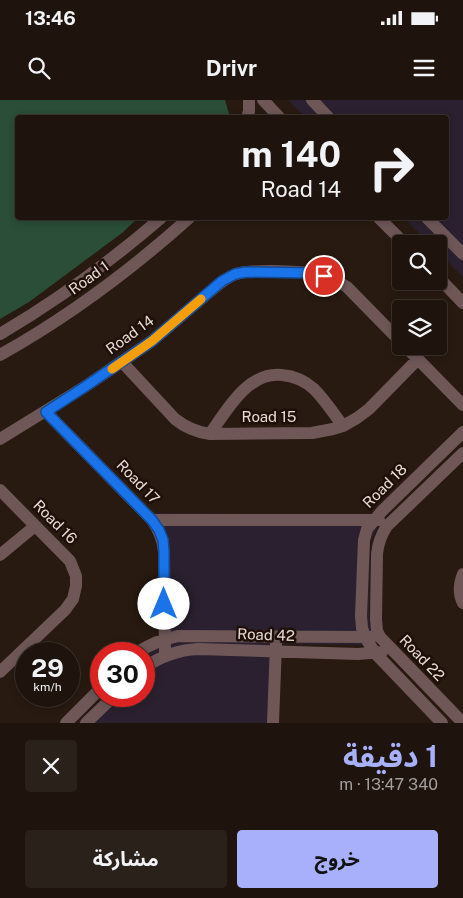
<!DOCTYPE html>
<html lang="ar">
<head>
<meta charset="utf-8">
<style>
  :root { --surface:#1e140d; --page:#2b211b; --text:#f1f3f6; --muted:#a19e9d; --line:#3c332e; --accent:#a8b0fc }
  body { margin:0; font-family:"Public Sans","Noto Sans Arabic",sans-serif; background:var(--page); color:var(--text); direction:rtl; height:100vh; display:flex; flex-direction:column; font-size:19px; white-space:nowrap }
  * { box-sizing:border-box; margin:0 }
  p { font-size:16px; color:var(--muted) }
  .icon { flex:none; width:28px; height:28px; fill:none; stroke:currentColor; stroke-width:2; stroke-linecap:round; stroke-linejoin:round }
  .map { position:relative; height:623px; overflow:hidden; direction:ltr }
  .details { display:flex; flex-direction:column; background:var(--surface); flex:1 }
  .details>* { flex:none }
  .banner { position:absolute; left:15px; top:15px; width:434px; height:105px; border-radius:5px; box-shadow:0 2px 8px #0003,0 0 0 1px var(--line); direction:rtl; background:#1e140d; color:var(--text); overflow:hidden }
  .fabs { position:absolute; left:392px; top:135px; display:grid; gap:10px }
  .fabs a { display:grid; place-items:center; width:55px; height:55px; border-radius:5px; background:var(--surface); box-shadow:0 2px 8px #0003,0 0 0 1px var(--line); font-size:25px }
  .speed { position:absolute; left:15px; top:542px; display:flex; gap:10px; font-size:25px; font-weight:700; text-align:center }
  .speed>* { display:grid; place-content:center; width:65px; height:65px; border-radius:50%; background:var(--surface); box-shadow:0 2px 8px #0003,0 0 0 1px var(--line); line-height:1 }
  .speed small { font-size:12px; font-weight:400 }
  .speed .limit { border:8px solid #d22; background:#fff; color:#111 }
  .pin { position:absolute; display:grid; place-items:center; width:42px; height:42px; color:#fff; margin:-21px; border:2px solid #fff; border-radius:50%; box-shadow:0 1px 5px #0007 }
  .me { position:absolute; width:55px; margin:-28px; rotate:0deg; stroke-linejoin:round; filter:drop-shadow(0 0 4px #0008) }
  .turn { display:flex; align-items:center; gap:18px; height:105px; padding:0 25px; font-size:22px }
  .turn .icon { width:65px; height:65px; stroke-width:2.5 }
  .turn b { display:block; font-size:35px; line-height:42px }
  .round { display:grid; place-items:center; flex:none; width:52px; height:52px; border-radius:5px; background:var(--page) }
  .headline { display:flex; align-items:center; justify-content:space-between; height:85px; padding:0 25px }
  h1 { font-size:30px; font-weight:700; line-height:38px; color:var(--accent) }
  .button { display:flex; gap:10px; margin-top:auto; padding:10px 25px }
  .button a { flex:1; height:58px; border-radius:5px; background:var(--accent); color:#111; font-size:20px; font-weight:700; line-height:58px; text-align:center }
  .button a+a { background:var(--page); color:var(--text) }
  .status { display:flex; justify-content:space-between; align-items:center; height:35px; padding:0 25px; background:var(--surface); direction:ltr }
  .status svg { height:14px; fill:currentColor }
  header { display:flex; justify-content:space-between; align-items:center; height:65px; padding:0 25px; background:var(--surface); font-size:22px; font-weight:700 }
  .map>svg:first-child { display:block }
</style>
</head>
<body>
<div class="status"><b>13:46</b><svg viewBox="0 0 49 12"><path d="M0 12V9h3v3zM5 12V6h3v6zM10 12V3h3v9zM15 12V0h3v12zM26 1h20v11H26zM47 4h2v5h-2z"/></svg></div>
<header><svg class="icon" aria-label="menu" viewBox="0 0 24 24"><path d="M4 6h16M4 12h16M4 18h16"/></svg>Drivr<svg class="icon" aria-label="search" viewBox="0 0 24 24"><circle cx="10" cy="10" r="6"/><path d="M15 15l6 6"/></svg></header>
<div class="map">
<svg width="463" height="623" viewBox="0 0 463 623">
  <rect width="100%" height="100%" fill="#281a11"/>
  <path fill="#2a202f" d="M 288,0 L 463,0 L 463,177 L 439,153 L 439,144 L 430,144 L 404,118 L 446,118 L 446,18 L 305,17 Z
    M 148,413 L 387,415 L 377,428 L 370,443 L 369,512 L 370,528 L 376,545 L 272,544 L 270,623 L 77,623 L 105,596 L 144,596 L 144,559 L 152,551 L 160,531 L 159,448 Z"/>
  <path fill="#2a4e37" d="M 0,0 L 225,0 L 229,14 L 228,18 L 18,18 L 18,118 L 138,118 L 122,133 L 29,202 L 0,219 Z"/>
  <g fill="none" stroke-linecap="round" stroke-linejoin="round">
    <path stroke="#6f5758" stroke-width="12" d="M 263,0 L 280,18
      M 312,0 L 329,18
      M 247,18 L 249,11 L 249,0
      M 379,118 L 405,144
      M 427,118 L 463,154
      M 439,178 L 463,203
      M 0,234 C 58,200 111,161 161,118
      M 405,246 L 463,305
      M 0,255 C 68,217 131,170 189,118
      M 122,262 L 175,319 C 186,328 196,332 210,334 L 312,333 L 333,329 L 343,326 L 357,318 L 369,309 L 418,259
      M 46,312 L 152,420 C 159,430 163,439 164,452 L 165,556
      M 210,334 C 227,310 248,271 282,275 C 294,276 305,281 314,289 C 325,300 334,314 343,326
      M 0,339 L 86,286 L 152,241 L 213,189 C 220,183 228,177 236,174 C 252,169 306,171 322,175 C 331,178 339,182 347,187 L 401,242
      M 463,353 L 387,426 C 381,435 378,443 377,454 L 376,519 L 377,531 L 380,537 L 463,623
      M 0,390 L 70,461 L 76,476 L 76,486 L 73,499 L 65,510 L 0,572
      M 152,420 L 379,420
      M 0,455 L 35,426
      M 463,474 C 459,484 458,493 463,503
      M 136,554 C 149,544 162,539 178,536 L 372,537
      M 144,568 C 161,556 177,550 198,549 L 358,554 L 382,552
      M 66,623 L 101,588
      M 86,623 L 114,596
      M 273,623 L 276,544
      M 442,623 L 375,553 L 365,537 L 362,528 L 361,516 L 364,440 L 367,429 L 382,411 L 463,332"/>
  </g>
  <g fill="none" stroke-linecap="round" stroke-linejoin="round">
    <g stroke="#114b97" stroke-width="12">
      <path id="route" d="M 164,504 L 164,452 L 163,440 L 159,430 L 152,420 L 46,312 L 86,286 L 152,241 L 222,181 L 235,174 L 246,172 L 312,173 L 324,176"/>
    </g>
    <use href="#route" stroke="#1a73e8" stroke-width="9"/>
    <path stroke="#f59e0b" stroke-width="9" d="M 112,269 L 152,241 L 201,199"/>
  </g>
  <g text-anchor="middle" stroke-width="5" stroke-linejoin="round" paint-order="stroke">
    <g font-size="15" fill="#e6dbd5" stroke="#1e1008">
      <text transform="translate(89 178) rotate(-36)" y="5">Road 1</text>
      <text transform="translate(130 235) rotate(-36)" y="5">Road 14</text>
      <text x="269" y="322">Road 15</text>
      <text transform="translate(138 382) rotate(46)" y="5">Road 17</text>
      <text transform="translate(385 386) rotate(-45)" y="5">Road 18</text>
      <text transform="translate(55 422) rotate(45)" y="5">Road 16</text>
      <text transform="translate(266 535) rotate(2)" y="5">Road 42</text>
      <text transform="translate(422 558) rotate(46)" y="5">Road 22</text>
    </g>
  </g>
</svg>
<div class="fabs">
<a><svg class="icon" aria-label="search" viewBox="0 0 24 24"><circle cx="10" cy="10" r="6"/><path d="M15 15l6 6"/></svg></a>
<a><svg class="icon" aria-label="layers" viewBox="0 0 24 24"><path d="M12 4l9 5-9 5-9-5zM3 14l9 5 9-5"/></svg></a>
</div>
<div class="speed"><div>29<small>km/h</small></div><div class="limit">30</div></div>
<div class="pin" style="left:324px;top:176px;background:#d93025"><svg class="icon" aria-label="arrive" viewBox="0 0 24 24"><path d="M6 21V4h12l-3 4 3 4H6"/></svg></div>
<svg class="me" style="left:164px;top:504px" viewBox="-20 -20 40 40"><circle r="19" fill="#fff"/><path d="M0-13L10 11 0 6-10 11z" fill="#1a73e8"/></svg>
<div class="banner">
<div class="turn"><svg class="icon" aria-label="right" viewBox="0 0 24 24"><path d="M7 20v-9h11M14 6l5 5-5 5"/></svg><div><b>140 m</b>Road 14</div></div>
</div>
</div>
<section class="details">
<div class="headline"><div><h1>1 دقيقة</h1><p>340 m · 13:47</p></div><a class="round"><svg class="icon" aria-label="close" viewBox="0 0 24 24"><path d="M6 6l12 12M18 6L6 18"/></svg></a></div>
<div class="button"><a>خروج</a><a>مشاركة</a></div>
</section>
</body>
</html>
